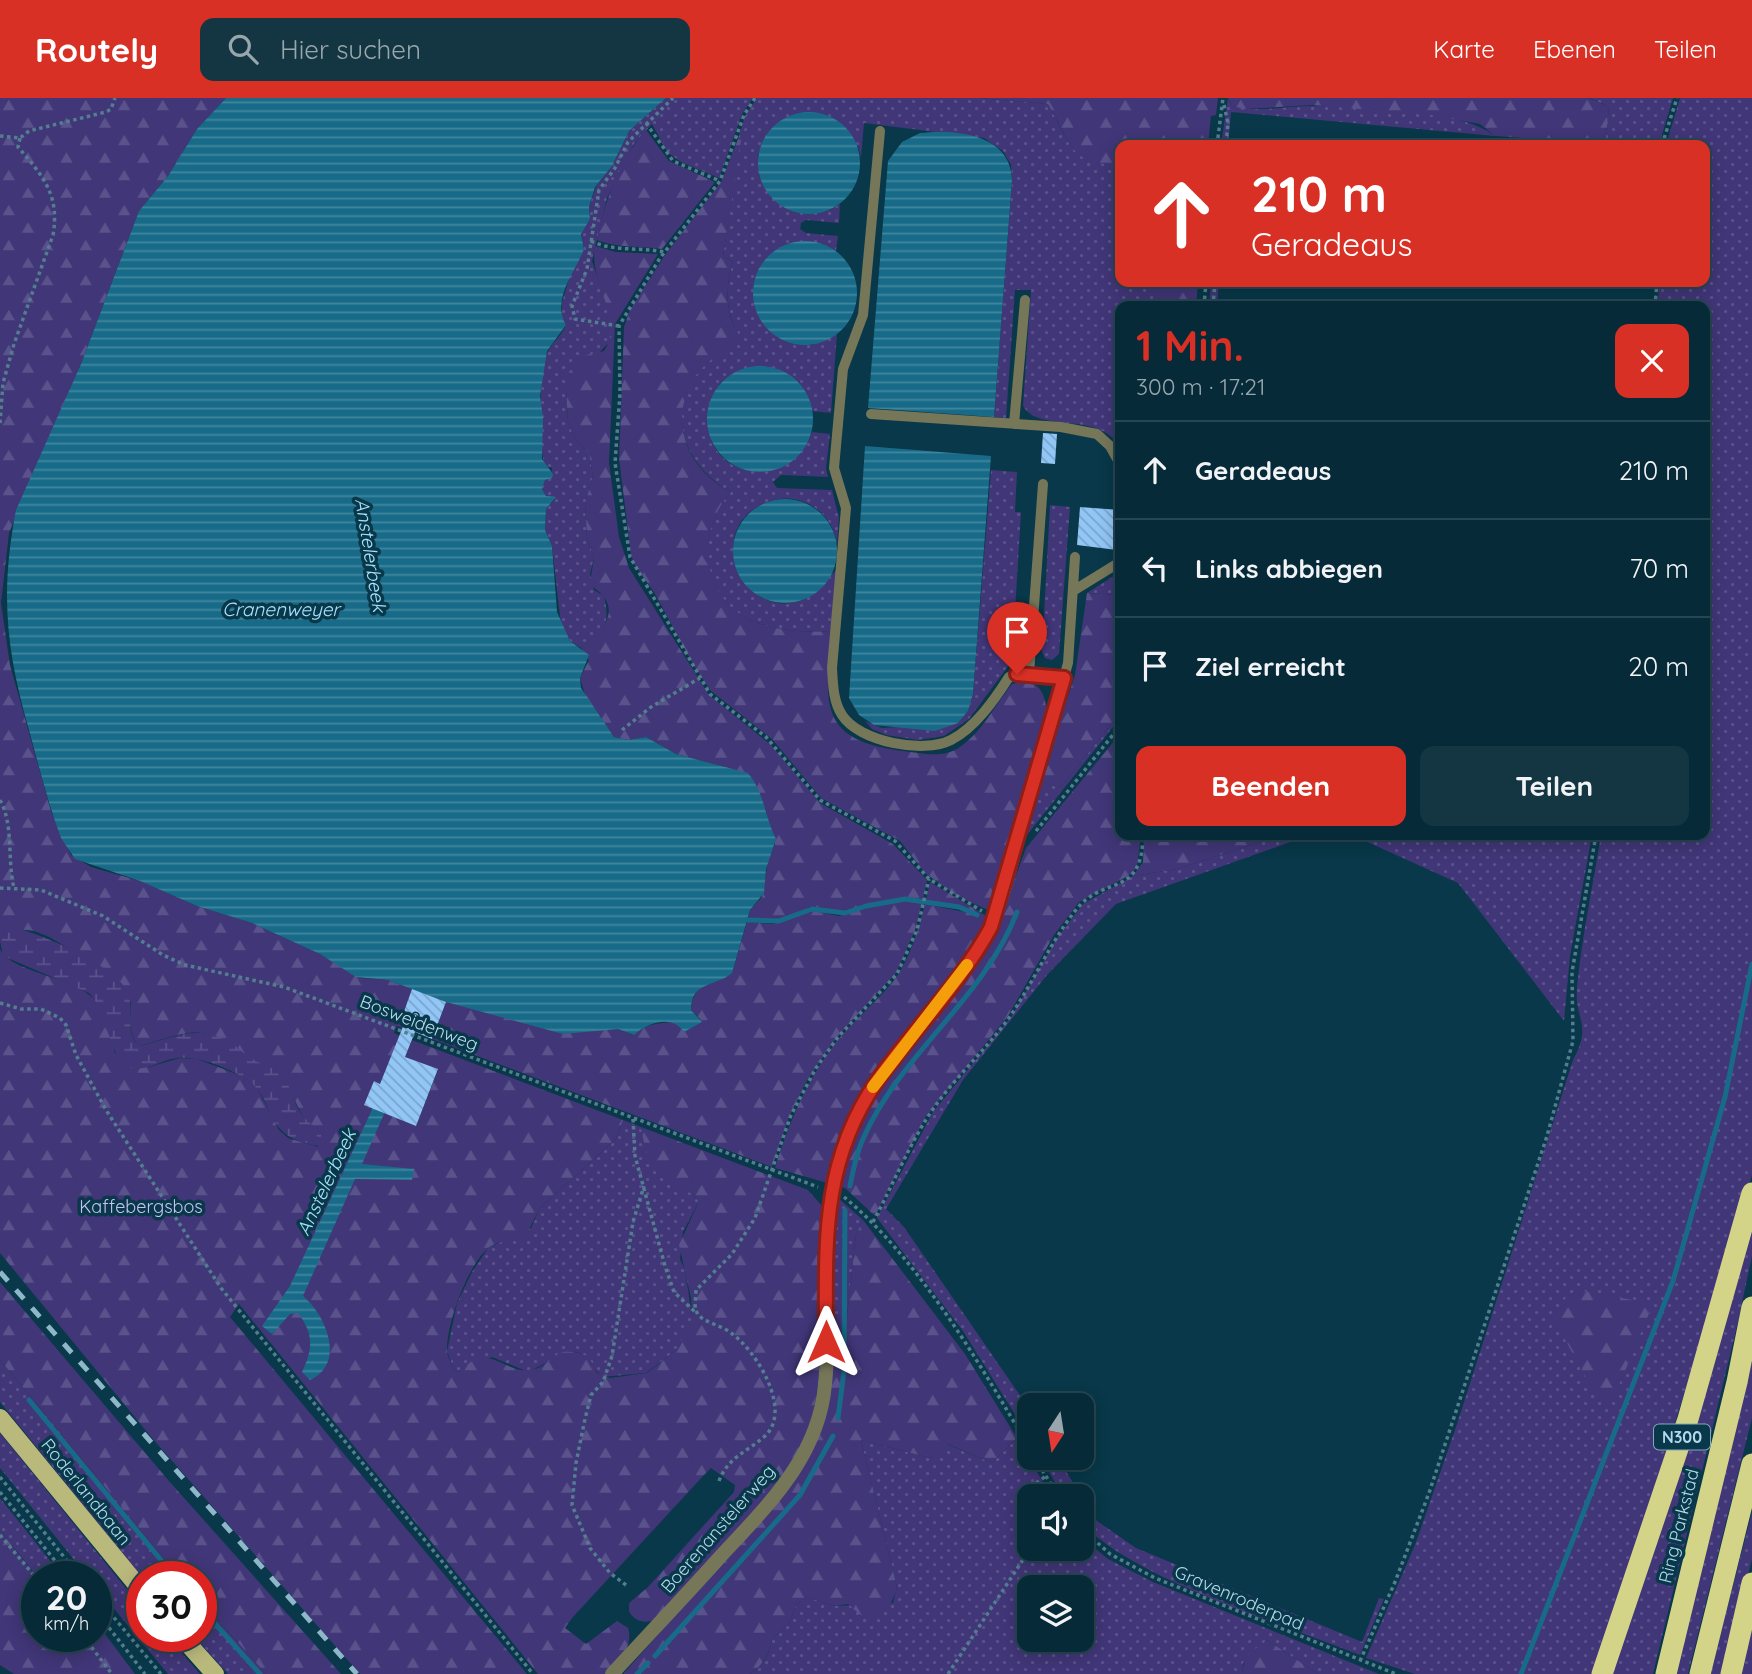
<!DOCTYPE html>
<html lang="de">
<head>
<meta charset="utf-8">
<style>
  :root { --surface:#062a37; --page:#143642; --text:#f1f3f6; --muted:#98a7ad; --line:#274652; --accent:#d93025 }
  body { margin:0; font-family:Quicksand,sans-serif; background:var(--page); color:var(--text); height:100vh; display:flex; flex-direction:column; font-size:26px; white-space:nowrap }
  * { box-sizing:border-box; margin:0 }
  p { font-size:23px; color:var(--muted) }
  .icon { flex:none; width:38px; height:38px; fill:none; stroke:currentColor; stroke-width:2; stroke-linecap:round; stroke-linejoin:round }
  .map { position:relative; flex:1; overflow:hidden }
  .details { position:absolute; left:1115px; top:203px; width:595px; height:539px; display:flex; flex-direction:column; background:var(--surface); border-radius:14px; box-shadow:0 4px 18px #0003,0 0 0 2px var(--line) }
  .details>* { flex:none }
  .top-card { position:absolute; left:1115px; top:42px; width:595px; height:147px; border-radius:14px; box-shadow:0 4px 18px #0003,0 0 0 2px var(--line); background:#d93025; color:#fff; overflow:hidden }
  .needle { width:46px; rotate:192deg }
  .fabs { position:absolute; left:1017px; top:1295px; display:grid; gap:14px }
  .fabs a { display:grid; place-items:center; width:77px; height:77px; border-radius:14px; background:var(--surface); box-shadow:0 4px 18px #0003,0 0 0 2px var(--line); font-size:35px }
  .speed { position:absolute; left:21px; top:1463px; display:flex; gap:14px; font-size:35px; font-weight:700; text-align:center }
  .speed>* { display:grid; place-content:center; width:91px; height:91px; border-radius:50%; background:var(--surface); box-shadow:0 4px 18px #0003,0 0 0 2px var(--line); line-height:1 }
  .speed small { font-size:18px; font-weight:400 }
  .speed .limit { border:10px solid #d22; background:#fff; color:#111 }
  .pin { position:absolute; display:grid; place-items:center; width:60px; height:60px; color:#fff; margin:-72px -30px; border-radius:50% 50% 50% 0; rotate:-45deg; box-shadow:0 0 7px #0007 }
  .pin .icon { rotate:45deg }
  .me { position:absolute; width:77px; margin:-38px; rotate:0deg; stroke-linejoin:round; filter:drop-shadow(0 0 5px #0008) }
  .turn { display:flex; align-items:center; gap:24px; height:147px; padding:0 21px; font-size:32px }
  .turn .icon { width:91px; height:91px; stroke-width:2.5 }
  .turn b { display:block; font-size:49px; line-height:60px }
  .round { display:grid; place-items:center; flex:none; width:74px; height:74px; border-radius:14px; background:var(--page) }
  .summary { display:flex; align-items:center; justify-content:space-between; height:119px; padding:0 21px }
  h1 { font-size:42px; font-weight:700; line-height:52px; color:var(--accent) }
  .primary-button { display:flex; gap:14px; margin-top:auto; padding:14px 21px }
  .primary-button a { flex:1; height:80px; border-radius:14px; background:var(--accent); color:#fff; font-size:28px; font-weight:700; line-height:80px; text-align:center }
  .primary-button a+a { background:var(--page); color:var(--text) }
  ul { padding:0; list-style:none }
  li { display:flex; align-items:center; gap:21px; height:98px; padding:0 21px; border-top:2px solid var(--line) }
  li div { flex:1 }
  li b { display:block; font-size:26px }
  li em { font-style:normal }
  header { display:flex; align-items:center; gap:42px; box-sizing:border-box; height:98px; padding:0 35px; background:var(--accent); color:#fff }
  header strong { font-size:33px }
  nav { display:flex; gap:38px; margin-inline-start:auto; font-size:24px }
  .search { width:490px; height:63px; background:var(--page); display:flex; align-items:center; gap:18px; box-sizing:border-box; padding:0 24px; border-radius:14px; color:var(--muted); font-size:26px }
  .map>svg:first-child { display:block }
</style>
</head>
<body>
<header>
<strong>Routely</strong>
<div class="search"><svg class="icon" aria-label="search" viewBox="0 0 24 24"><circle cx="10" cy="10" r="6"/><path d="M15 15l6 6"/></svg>Hier suchen</div>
<nav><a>Karte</a><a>Ebenen</a><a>Teilen</a></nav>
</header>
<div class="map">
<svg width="1752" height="1576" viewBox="0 0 1752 1576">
  <defs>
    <pattern id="grass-dots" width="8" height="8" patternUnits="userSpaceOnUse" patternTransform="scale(1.75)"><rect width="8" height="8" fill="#413678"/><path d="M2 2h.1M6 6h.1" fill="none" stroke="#5a528b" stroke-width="1.8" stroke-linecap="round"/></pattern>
    <pattern id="forest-firs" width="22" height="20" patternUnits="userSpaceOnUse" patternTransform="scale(1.75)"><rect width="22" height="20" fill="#413678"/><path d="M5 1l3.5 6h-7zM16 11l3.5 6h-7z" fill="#5a528b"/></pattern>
    <pattern id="wetland-marsh" width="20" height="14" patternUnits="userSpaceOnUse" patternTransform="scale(1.75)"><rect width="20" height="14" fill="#413678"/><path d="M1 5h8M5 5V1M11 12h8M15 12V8" fill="none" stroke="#5a528b"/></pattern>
    <pattern id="water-rules" width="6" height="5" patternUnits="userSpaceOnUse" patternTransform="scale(1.75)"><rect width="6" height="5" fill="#186b88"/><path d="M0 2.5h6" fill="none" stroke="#42869f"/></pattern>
    <pattern id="building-back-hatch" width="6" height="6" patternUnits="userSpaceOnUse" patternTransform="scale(1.75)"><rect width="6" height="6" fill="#92c6f7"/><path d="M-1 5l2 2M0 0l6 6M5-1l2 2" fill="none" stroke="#7ba5cb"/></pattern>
  </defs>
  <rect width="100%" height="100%" fill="#083849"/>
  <path fill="url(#grass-dots)" fill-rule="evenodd" d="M 666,0 L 753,0 L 742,16 L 719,80 L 681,64 L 667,54 L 652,26 L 634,46 L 607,100 L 592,163 L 611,219 L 612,241 L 566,290 L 568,324 L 574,339 L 589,356 L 593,377 L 585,406 L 587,439 L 594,460 L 590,476 L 594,492 L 604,498 C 611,527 604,533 581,550 L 570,543 L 561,527 L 552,448 L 545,432 L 546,411 L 555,401 L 546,398 L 542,391 L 545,382 L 551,380 L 552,370 L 545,368 C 539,351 538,271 548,253 C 553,244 562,237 566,227 L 562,219 L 562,204 L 572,171 L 584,151 L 581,134 L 590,121 L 589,109 L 596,88 L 612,68 L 629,33 Z
    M 757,0 L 979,0 L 1048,6 C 1069,43 1071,68 1120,66 L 1120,184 L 1153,184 L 1153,208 L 1120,208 L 1120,348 C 1095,312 1040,336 1023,308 L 1031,192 L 1015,192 L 1006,320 L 994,319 L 1012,82 L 1011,67 L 1003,53 L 984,40 L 864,25 L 861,60 L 858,48 L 758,56 L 760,80 L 830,112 L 840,106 L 839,125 L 806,122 L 801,125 L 800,131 L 806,135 L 838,138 L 836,153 C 802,134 761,147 753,189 L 785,243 L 812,247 L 837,236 L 831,315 L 812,313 C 797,250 707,257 708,322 C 708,384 792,392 812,334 L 830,336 L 826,370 L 828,379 L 781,377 L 773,384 L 777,390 L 832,392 L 839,420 L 837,446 C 834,426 821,409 801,403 C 786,398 773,401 759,408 C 706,436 743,521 800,503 C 818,497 823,481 836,473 L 831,533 C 805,535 769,532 746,520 C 699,494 697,431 731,394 C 687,371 663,315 699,272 C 711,258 727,251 738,236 C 725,210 725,191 733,163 L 723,159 L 740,42 L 738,41 L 745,18 Z
    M 1228,0 L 1232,8 C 1257,15 1285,8 1312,8 C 1358,7 1460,11 1495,38 L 1231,14 L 1228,47 L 1221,47 Z
    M 1590,0 L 1673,0 L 1659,47 L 1605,46 L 1609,9 Z
    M 1680,0 L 1752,0 L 1752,1077 L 1597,1576 L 1415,1576 L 1366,1560 L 1415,1447 L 1457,1326 L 1573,962 C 1593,926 1574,922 1577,889 C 1582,838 1593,787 1601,737 L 1704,737 L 1704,208 L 1658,208 L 1659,184 L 1704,184 L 1704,47 L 1666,47 Z
    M 1211,184 L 1219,184 L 1217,208 L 1209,208 Z
    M 991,372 L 1017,374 L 1015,414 L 1021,414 L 1012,563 L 969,621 L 944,638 L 918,642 L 886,637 L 872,631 L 865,623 L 882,630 L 958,625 L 968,613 L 973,596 Z
    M 1050,407 L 1070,409 L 1059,556 L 1052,562 L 1045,560 L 1042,554 Z
    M 1120,474 L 1120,497 L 1087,495 Z
    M 1120,615 L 1120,620 L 1027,737 L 1041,684 L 1061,689 Z
    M 1282,737 L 1310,737 L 1116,806 L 1047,877 L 963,982 L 886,1111 L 904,1129 L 1026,1306 L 1029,1339 L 963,1233 L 877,1120 L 933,1014 L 1011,919 L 1057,840 L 1083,806 L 1133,778 L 1177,771 Z
    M 1352,737 L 1592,737 L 1570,858 L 1564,923 L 1458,785 Z
    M 623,1022 L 641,1029 L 645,1047 L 671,1085 L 687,1091 L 699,1103 L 683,1134 L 680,1161 L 685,1172 L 693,1225 L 675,1253 L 646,1275 L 602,1279 L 580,1255 L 569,1253 L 532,1272 L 526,1273 L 492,1259 L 459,1274 L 454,1272 L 447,1253 L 457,1205 L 472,1174 L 488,1150 L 531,1130 L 540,1110 L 616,1041 Z
    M 837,1099 L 863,1122 L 856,1136 L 847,1218 L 831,1263 L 832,1158 Z
    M 1752,1113 L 1752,1158 L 1737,1228 L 1653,1576 L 1607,1576 Z
    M 1752,1247 L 1752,1320 L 1688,1576 L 1673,1576 Z
    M 0,1262 L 180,1479 L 142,1479 L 0,1304 Z
    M 0,1335 L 142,1510 L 142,1538 L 167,1538 L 200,1576 L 168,1576 L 96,1489 L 96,1479 L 88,1479 L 0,1370 Z
    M 1017,1340 L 1051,1398 L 1029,1398 L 1029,1451 L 1082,1451 L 1082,1440 L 1108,1461 L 1153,1484 L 1379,1576 L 1318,1576 L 1267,1542 L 1243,1565 L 1242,1576 L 750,1576 C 762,1569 770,1556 772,1541 L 788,1527 L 796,1507 L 807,1499 L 835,1508 L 893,1505 L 897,1489 L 861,1342 L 930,1360 L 947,1346 L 992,1365 ZM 1029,1489 L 1082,1489 L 1082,1542 L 1029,1542 Z
    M 1041,1360 L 1058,1360 L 1081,1398 L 1063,1398 Z
    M 1082,1399 L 1097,1423 L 1136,1450 L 1362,1544 L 1379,1500 L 1384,1501 L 1360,1557 C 1287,1528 1131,1480 1082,1425 Z
    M 0,1400 L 48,1460 L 36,1477 L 0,1432 Z
    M 1752,1414 L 1752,1461 L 1724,1576 L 1710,1576 Z
    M 201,1503 L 266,1576 L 228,1576 L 194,1538 L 201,1538 Z
    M 1752,1503 L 1752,1576 L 1735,1576 Z"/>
  <path fill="url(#forest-firs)" d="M 0,0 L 226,0 L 197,31 L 168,78 L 139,113 L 81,266 L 9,435 L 1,505 L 10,567 L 51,713 L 71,757 L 91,769 L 140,783 L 197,808 L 252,825 L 320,856 L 361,880 L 388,882 L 412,891 L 402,918 L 406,921 L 403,930 L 397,928 L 394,935 L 400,938 L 380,986 L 374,983 L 365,1007 L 416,1028 L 438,972 L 405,959 L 412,942 L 623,1022 L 616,1041 L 540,1110 L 524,1141 C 513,1142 496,1143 487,1151 C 467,1170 447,1224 447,1252 C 447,1258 452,1266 454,1272 L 459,1274 C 489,1242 503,1275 529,1272 C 555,1270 551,1242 589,1259 L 597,1275 L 610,1280 L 647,1275 L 675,1253 L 692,1225 L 691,1200 L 679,1147 L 699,1103 C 690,1093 683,1091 672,1086 C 649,1075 645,1051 641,1029 L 808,1092 L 822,1108 L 819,1276 C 817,1301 812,1327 800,1349 C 767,1412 703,1469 654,1522 C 644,1526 634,1523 629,1513 L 629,1505 L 648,1489 L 734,1394 L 735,1387 L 711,1370 L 704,1377 L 572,1520 L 565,1530 L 586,1546 L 617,1523 L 628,1530 C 634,1551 618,1562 605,1576 L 538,1576 L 239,1206 L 230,1219 L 527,1576 L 360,1576 L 152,1340 L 0,1155 L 0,851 C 9,874 76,879 96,903 C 107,915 111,939 115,955 L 149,969 L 180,960 L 197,961 L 242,978 L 255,986 L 279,1032 L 288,1040 L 318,1049 L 319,1032 C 297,1020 300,1005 287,990 C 278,979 266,970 254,963 C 200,927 203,929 140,948 C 127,939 131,918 131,904 C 106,882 31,803 0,843 Z
    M 979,0 L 1218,0 L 1216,17 L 1211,18 L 1208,47 L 1120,47 L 1120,66 C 1070,69 1070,43 1048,6 Z
    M 1228,0 L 1589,0 L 1609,9 L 1605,46 L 1495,38 L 1480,26 L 1431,17 L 1313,7 L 1244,11 L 1232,8 Z
    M 646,32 L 669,63 L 715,84 L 662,151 C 642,148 615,150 597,142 C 605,103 619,62 646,32 Z
    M 738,41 L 741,42 L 723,159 L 733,163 C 724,193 725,218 744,245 C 667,268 661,358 731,394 C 697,431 700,494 746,520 C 769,532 805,535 831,533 C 826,605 816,642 903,653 C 922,655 943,661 960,649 C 982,634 996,606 1012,586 C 1066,572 1041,652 1041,680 L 1075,577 L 1087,495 L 1120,497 L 1120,615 L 1061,689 L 1028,682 L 993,810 L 988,812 L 957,798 L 925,775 L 900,743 L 821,700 L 772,641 L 711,593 L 694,568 L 654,494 L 634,466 L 631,456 L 619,361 L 624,229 L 630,212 L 665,157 L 721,84 Z
    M 595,148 L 616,154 L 658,156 L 615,226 L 609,365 L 619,439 L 629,470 L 709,597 L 771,647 L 820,705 L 893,746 L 927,782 L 923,801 L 899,800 L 842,813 L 809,809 L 793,818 L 773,823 L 748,821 L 750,812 L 762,799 L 768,763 L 775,746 L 765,710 L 725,669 L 676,656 L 646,639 L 628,642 L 614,639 L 585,597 L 580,580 L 589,562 L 581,550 C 596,539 621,517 602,497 C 598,492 594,491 590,485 L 594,460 L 587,439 L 585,406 L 593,377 L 589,356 L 574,339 L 568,324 L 566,290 L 569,274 L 582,258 L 604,253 C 625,220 588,184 595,148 Z
    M 1153,184 L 1198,184 L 1196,208 L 1153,208 Z
    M 1120,636 L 1120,737 L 1141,737 L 1137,769 L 1130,777 L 1079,804 L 1054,837 L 1008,918 L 925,1020 L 875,1118 L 845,1090 L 775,1070 C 789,1024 807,982 836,944 C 853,923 874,906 892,885 C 909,864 918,833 925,806 L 979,817 L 960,808 L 926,802 L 930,784 L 988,819 L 1011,791 L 1026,750 Z
    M 1144,737 L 1282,737 L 1177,771 L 1133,778 L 1143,764 Z
    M 902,803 L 922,805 L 915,832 L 896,875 L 837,939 L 806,984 L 789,1019 L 772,1069 L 432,941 L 446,904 L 585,932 L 618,931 L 633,937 C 652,920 677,926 701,922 L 691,912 C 691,888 714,881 733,872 L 747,824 L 773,826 L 813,813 L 839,818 L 869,808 Z
    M 863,1122 L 965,1256 L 1017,1340 L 992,1365 L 948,1346 L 930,1360 L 861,1342 L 897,1489 C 892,1510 883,1516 863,1519 L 848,1506 L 835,1508 L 807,1499 L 796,1507 L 788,1527 L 772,1541 C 770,1555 762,1569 750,1576 L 623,1576 L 793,1386 L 847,1218 L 856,1136 Z
    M 0,1184 L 169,1383 L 341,1576 L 266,1576 L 201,1503 L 201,1479 L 180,1479 L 174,1472 L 0,1262 Z
    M 1579,1192 L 1653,1206 L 1609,1311 L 1586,1280 L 1556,1225 L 1557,1211 L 1568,1197 Z
    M 0,1432 L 35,1477 L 48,1460 L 62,1479 L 37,1479 L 37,1538 L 96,1538 L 96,1524 L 135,1576 L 14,1576 L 0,1567 Z
    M 1267,1542 L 1318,1576 L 1242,1576 C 1245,1552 1252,1555 1267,1542 Z"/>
  <path fill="url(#wetland-marsh)" d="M 17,830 C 46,838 111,866 126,891 C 137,908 122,936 140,948 C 172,940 196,926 228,943 C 238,949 245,957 254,962 C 265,969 278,969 285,982 C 300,1007 292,1014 321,1033 L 321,1047 C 316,1049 312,1047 306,1045 C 262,1035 275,996 243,979 C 225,969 198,958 177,960 C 158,963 144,976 125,968 C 106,948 109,916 89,895 L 3,858 L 0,843 L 7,834 Z"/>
  <path fill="url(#water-rules)" d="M 226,0 L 666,0 L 629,33 L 612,68 L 595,89 L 589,109 L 590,121 L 581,136 L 584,151 C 575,175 551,201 566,227 L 547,253 L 540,298 L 543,320 L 542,361 L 553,376 L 552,380 L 545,382 L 542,391 L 546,398 L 556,399 L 546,411 L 545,432 L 552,448 L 557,514 L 570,543 L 589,557 L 580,580 L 581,590 L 614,639 L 628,642 L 646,639 L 676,656 L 748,675 C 764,694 765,719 776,741 L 766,771 L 764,795 L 750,812 L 732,875 C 715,889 691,883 691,912 L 702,924 L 684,934 C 672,916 647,925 634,937 L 618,931 L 563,936 L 446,904 L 388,882 L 356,879 L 320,856 L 252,825 L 197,808 L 140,783 L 75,761 L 61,740 C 48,705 39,669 29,632 C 6,552 0,495 16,412 L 81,266 L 139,113 L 168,78 L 197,31 Z
    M758 65a51 51 0 1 1 102 0a51 51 0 1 1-102 0Z
    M 920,35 C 957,31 1011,36 1012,82 L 994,319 L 868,310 L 888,63 L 902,44 Z
    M753 195a52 52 0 1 1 104 0a52 52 0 1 1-104 0Z
    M707 321a53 53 0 1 1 106 0a53 53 0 1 1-106 0Z
    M 865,348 L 991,358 L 973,596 L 968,613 L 958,625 L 935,633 L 874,627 L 859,617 L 849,600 Z
    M733 453a52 52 0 1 1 104 0a52 52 0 1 1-104 0Z
    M 383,988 L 384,1016 L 362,1066 L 414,1071 L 412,1082 L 355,1081 L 303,1198 C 325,1216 347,1265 310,1282 L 302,1274 C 313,1251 314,1236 298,1215 L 290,1216 L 272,1236 L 262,1228 L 290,1188 Z"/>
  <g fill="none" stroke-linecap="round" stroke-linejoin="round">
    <path stroke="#186b88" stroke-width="5" d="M 747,822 L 779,823 L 812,811 L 845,815 L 866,808 L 905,801 L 959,809 L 977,817
      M 850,1088 C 853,1073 856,1056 863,1041 C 900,956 984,901 1017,814
      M 29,1302 L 175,1479
      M 838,1320 L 844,1273 L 845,1112
      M 201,1510 L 260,1576
      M 655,1558 L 800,1397 L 833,1338
      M 637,1576 L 648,1565
      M 1521,1576 L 1673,1183 L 1725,999 L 1752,866"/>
  </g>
  <path fill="url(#building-back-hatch)" d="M 1043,335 L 1057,336 L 1055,366 L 1041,365 Z
    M 1080,409 L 1120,412 L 1117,452 L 1077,447 Z
    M 412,891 L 446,904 L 432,941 L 415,934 L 405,959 L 438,971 L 416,1028 L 364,1007 L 374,983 L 380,986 L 406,921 L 402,919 Z"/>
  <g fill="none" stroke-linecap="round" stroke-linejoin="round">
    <path stroke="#527e8f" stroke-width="3.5" stroke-dasharray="3.5 3.5" stroke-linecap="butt" d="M 755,0 L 744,17 L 720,83 L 660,160 L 619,228 L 620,295 L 615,365 L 630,459 L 710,596 L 766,639 L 820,702 L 895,743 L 929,781 L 982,813
      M 1224,7 L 1228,25 L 1226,47
      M 646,25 L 673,63 L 720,83
      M 0,38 L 20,40 L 29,33 L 106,14 L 111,11 L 115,0
      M 1217,47 L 1223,0
      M 1662,47 L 1677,0
      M 591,143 C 614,154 639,149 664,154
      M 1204,208 L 1206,184
      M 1213,208 L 1215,184
      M 1655,208 L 1657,184
      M 619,228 L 575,221 L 572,208 L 587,171 L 599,92 L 615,70 L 628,44 L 673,0
      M 0,325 L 3,285 L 14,246 L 53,137 C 60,97 43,78 18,49 L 20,40
      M 622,632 L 651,609 L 700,580
      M 0,702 C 14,727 7,762 14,790
      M 1036,733 L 1120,628
      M 0,790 L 41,792 L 103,818 L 163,857 L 185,867 L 284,889 L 818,1089
      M 0,905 L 21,911 L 41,911 L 60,920 L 66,927 L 76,957 L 106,1012 L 221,1190 L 533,1576
      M 633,1021 L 635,1058 L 665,1168 L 674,1194 L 695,1214
      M 844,1099 C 918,1160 981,1267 1029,1350
      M 873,1124 C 893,1087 909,1046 933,1011 C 956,978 988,950 1011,917 C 1034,883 1050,845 1075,813 C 1104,775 1142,802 1143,737
      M 1035,1360 L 1058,1398
      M 0,1379 L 80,1479
      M 719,1383 C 728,1359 747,1354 765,1338 C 793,1312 756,1252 731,1235 C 721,1227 708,1226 698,1217 L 695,1210 L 696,1192 L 732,1156 L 755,1120 L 791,1017 L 816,970 L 838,939 L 897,876 L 917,832 L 929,781
      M 0,1394 L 68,1479
      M 1031,1398 L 1035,1386 L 1046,1378
      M 1082,1431 L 1110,1456 L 1155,1480 L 1396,1576
      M 0,1437 L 37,1481
      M 626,1487 L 610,1475 L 590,1450 L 572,1407 L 576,1365 L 585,1321 L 591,1297 L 603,1284 L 612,1258 L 633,1124 L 644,1088
      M 96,1498 L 161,1576
      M 96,1513 L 145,1576
      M 83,1538 L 112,1576
      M 1360,1563 L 1395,1484 L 1429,1395 L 1547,1038 L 1573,943 L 1572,874 L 1596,737
      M 948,1576 L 1030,1451"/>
    <path stroke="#767659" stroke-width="10" d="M 880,33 L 863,217 L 843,271 L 834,370 L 846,410 L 832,570 C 833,586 833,603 842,617 C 859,644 924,656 951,642 C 975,630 995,601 1009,579 L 1029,576 L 1064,580
      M 871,316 L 1061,329 L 1097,336 L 1110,348 L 1120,366
      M 1014,326 L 1025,202
      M 1073,493 L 1120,464
      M 1029,576 L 1043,386
      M 1013,760 L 1068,565 L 1075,459"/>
    <path stroke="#767659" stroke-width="14" d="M 612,1576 C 648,1537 685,1498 720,1459 C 767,1408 819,1359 825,1286 C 834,1201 813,1116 848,1035 C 879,963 943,911 982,845 C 998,818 1005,789 1013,760"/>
    <path stroke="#bab97c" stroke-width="18" d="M 0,1320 L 142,1493
      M 181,1538 L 215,1576"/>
    <path stroke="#d4d489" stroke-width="21" d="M 1602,1576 L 1688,1321 L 1752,1095
      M 1666,1576 L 1737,1284 L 1752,1209
      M 1700,1576 L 1752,1366
      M 1731,1576 L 1752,1485"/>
    <path stroke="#8eb7c9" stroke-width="5" stroke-dasharray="12 12" stroke-linecap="butt" d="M 0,1174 L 357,1576"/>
  </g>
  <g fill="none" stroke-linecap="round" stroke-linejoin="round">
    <g stroke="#8d1f18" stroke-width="18">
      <path id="route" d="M 826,1244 C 826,1148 820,1066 877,983 C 914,931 960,886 991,829 L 1064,580 L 1017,576"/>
    </g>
    <use href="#route" stroke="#d93025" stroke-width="12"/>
    <path stroke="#f59e0b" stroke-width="12" d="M 873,989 L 967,867"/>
  </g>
  <g text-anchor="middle" stroke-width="7" stroke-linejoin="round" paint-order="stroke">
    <rect fill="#083849" stroke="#80a9bb" stroke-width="2" x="1654" y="1326.5" width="56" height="25" rx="5"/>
    <g font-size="16" font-weight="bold" fill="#b3daec">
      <text x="1682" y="1345">N300</text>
    </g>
    <g font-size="18" fill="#b3daec" stroke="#083849">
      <text transform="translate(419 925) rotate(21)" y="6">Bosweidenweg</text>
      <text transform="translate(86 1394) rotate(51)" y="6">Roderlandbaan</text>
      <text transform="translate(1679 1428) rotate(-76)" y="6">Ring Parkstad</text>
      <text transform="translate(718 1431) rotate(-49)" y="6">Boerenanstelerweg</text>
      <text transform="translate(1239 1500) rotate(23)" y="6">Gravenroderpad</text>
    </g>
    <g font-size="18" fill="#c6c3f6" stroke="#083849">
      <text x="141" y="1115">Kaffebergsbos</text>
    </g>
    <g font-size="19" font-style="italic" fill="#a8e3fe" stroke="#083849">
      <text transform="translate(371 457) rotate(81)" y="7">Anstelerbeek</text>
      <text x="281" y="518">Cranenweyer</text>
      <text transform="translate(326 1084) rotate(-65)" y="7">Anstelerbeek</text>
    </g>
  </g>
</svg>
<div class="fabs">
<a><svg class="needle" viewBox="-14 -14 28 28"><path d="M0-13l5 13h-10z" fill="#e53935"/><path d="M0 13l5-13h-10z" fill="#98a7ad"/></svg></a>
<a><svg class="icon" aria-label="sound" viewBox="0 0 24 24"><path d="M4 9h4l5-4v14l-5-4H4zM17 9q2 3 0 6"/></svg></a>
<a><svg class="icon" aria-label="layers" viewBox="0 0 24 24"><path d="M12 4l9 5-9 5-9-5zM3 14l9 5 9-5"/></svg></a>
</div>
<div class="speed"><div>20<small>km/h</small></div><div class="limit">30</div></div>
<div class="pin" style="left:1017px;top:576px;background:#d93025"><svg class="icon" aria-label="arrive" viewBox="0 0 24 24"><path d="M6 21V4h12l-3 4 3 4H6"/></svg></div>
<svg class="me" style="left:826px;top:1244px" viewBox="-20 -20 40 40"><path d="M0-17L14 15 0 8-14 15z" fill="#d93025" stroke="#fff" stroke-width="4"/></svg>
<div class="top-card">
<div class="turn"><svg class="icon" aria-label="ahead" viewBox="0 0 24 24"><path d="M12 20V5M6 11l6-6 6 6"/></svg><div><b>210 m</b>Geradeaus</div></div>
</div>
<section class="details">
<div class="summary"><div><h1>1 Min.</h1><p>300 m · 17:21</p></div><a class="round" style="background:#d93025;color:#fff"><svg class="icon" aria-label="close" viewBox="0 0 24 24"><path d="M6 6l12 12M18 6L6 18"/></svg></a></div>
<ul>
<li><svg class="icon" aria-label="ahead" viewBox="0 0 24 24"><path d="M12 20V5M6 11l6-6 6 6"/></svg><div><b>Geradeaus</b></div><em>210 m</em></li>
<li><svg class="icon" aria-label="left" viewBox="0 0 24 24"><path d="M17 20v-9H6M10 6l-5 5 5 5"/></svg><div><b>Links abbiegen</b></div><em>70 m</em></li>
<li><svg class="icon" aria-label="arrive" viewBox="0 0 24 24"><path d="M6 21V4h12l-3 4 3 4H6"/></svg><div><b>Ziel erreicht</b></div><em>20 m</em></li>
</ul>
<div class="primary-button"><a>Beenden</a><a>Teilen</a></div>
</section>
</div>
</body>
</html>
